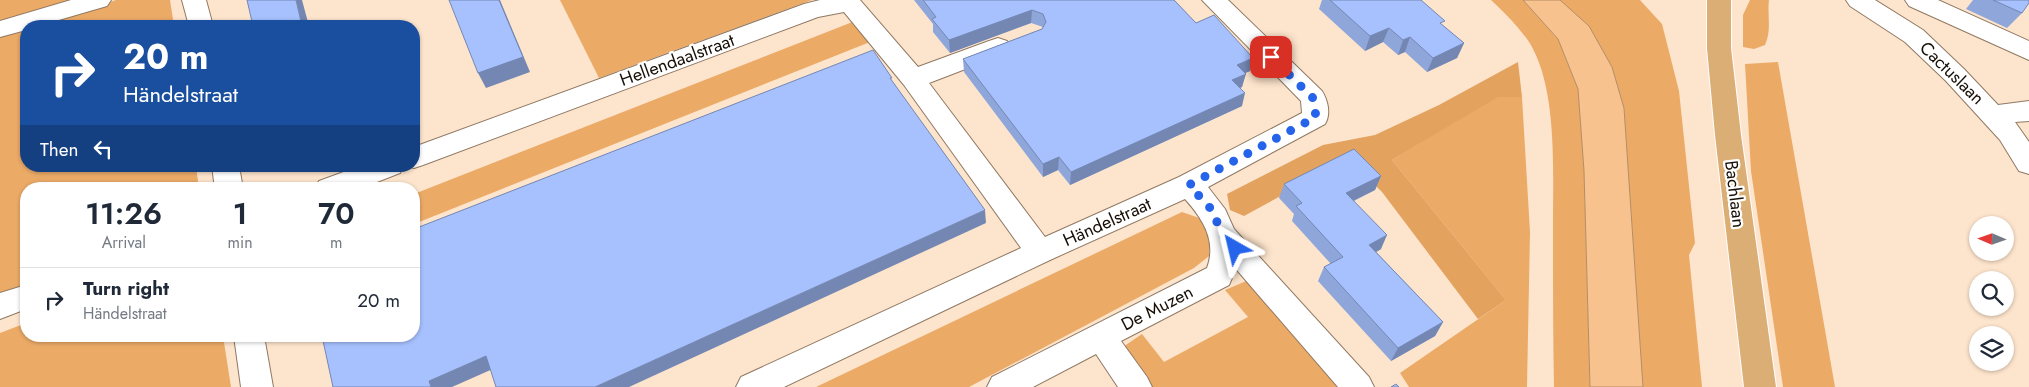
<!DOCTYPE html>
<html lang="en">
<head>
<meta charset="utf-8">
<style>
  :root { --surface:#fff; --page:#f2f2f3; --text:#1f2937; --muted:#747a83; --line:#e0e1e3 }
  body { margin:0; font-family:Jost,sans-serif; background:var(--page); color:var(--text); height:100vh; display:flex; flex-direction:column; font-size:19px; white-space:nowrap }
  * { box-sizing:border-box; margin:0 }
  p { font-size:16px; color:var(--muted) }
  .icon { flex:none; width:28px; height:28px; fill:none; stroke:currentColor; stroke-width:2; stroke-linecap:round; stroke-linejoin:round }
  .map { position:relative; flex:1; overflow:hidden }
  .details { position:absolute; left:20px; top:182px; width:400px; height:160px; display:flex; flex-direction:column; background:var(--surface); border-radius:20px; box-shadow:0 1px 4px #0004 }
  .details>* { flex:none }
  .top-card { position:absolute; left:20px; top:20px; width:400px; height:152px; border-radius:20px; box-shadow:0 1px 4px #0004; background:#1a4fa0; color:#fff; overflow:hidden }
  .needle { width:32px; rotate:272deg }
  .controls { position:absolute; left:1969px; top:216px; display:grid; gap:10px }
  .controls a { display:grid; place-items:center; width:45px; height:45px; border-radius:50%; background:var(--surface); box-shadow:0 1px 4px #0004; font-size:25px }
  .pin { position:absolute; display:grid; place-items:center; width:42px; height:42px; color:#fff; margin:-21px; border-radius:10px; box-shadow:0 2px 8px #0006 }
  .me { position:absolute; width:55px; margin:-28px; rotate:323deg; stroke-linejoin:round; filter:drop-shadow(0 0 4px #0008) }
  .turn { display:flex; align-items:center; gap:18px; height:105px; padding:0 20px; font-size:22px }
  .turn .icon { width:65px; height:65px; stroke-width:2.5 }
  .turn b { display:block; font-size:35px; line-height:42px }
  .then { display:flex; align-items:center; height:48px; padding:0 20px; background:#0003; gap:10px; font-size:19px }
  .eta { display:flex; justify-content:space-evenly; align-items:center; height:85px; text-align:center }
  .eta b { font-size:30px; font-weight:600; line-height:35px }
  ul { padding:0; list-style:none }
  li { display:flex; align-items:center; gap:15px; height:65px; padding:0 20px; border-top:1px solid var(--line) }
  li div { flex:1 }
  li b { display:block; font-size:19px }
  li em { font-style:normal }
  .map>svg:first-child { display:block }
</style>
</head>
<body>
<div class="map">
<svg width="2029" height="387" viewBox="0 0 2029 387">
  <rect width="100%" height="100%" fill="#fde4cc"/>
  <path fill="#ecaa67" d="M 0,0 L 71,0 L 0,22 Z
    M 116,0 L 170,0 L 174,26 L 33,26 Z
    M 560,0 L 812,0 L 599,78 Z
    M 1491,0 L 1523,0 L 1558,39 L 1578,89 L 1584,171 L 1590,387 L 1554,387 C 1553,333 1553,278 1553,224 C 1553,172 1557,95 1533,49 C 1525,33 1504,12 1491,0 Z
    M 1560,0 L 1640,0 L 1662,24 L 1679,91 L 1695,243 L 1689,255 L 1702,387 L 1643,387 L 1624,108 L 1612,67 L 1589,27 Z
    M 1750,0 L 1769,0 C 1767,16 1772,30 1765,45 L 1754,49 L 1743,47 L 1743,15 Z
    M 855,21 L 870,42 L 414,224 L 414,194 Z
    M 26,28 L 26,166 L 196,166 L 199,189 L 26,189 L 26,289 L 0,298 L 0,37 Z
    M 1778,62 L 1835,387 L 1783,387 L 1751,171 L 1745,64 Z
    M 1498,96 L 1522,97 L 1530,232 L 1527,387 L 1409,387 L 1400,373 L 1506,300 L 1392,160 Z
    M 1182,212 L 1202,219 L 1210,236 L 1209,256 L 1194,268 L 969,387 L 816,387 Z
    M 1251,279 L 1345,387 L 1148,387 L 1120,349 L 1142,334 L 1164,362 L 1248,317 L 1225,290 Z
    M 26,323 L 26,336 L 223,336 L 231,387 L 0,387 L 0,333 Z"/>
  <path fill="#e3a25e" d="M 1518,62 L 1522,97 L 1498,97 L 1392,160 L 1506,300 L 1478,319 L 1382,192 L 1348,159 L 1244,216 L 1230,210 L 1227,194 L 1323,145 L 1375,135 L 1439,105 Z"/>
  <path fill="#f7c28d" stroke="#b48c65" d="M 1523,0 L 1560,0 L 1589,26 L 1612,67 L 1624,108 L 1643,387 L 1590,387 L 1584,171 L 1578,89 L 1558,39 Z"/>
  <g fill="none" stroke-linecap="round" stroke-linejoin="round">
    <g stroke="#907963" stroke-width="2">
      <path id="minor" d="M 71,0 L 111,0 L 107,6 L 38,26 L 26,26 L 26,30 L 0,37 L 0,21 Z
        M 182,0 L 206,0 L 213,26 L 189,26 Z
        M 820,0 L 860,0 L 918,67 L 989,41 L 998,38 L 1007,41 L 1010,47 L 1007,53 L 929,83 L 1045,237 L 1179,177 L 1302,113 L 1301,101 L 1202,0 L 1228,0 L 1322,91 C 1328,101 1331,114 1325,124 L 1208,187 L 1225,209 L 1234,229 L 1369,377 L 1374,387 L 1338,387 L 1236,269 L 1229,285 L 1121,341 L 1147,377 L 1152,387 L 1118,387 L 1096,354 L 1033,387 L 987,387 L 992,377 L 1207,268 C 1217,241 1203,219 1185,199 L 1050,260 L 784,387 L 736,387 L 741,377 L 1021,248 L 904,85 L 844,12 L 818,17 L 423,165 L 414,168 L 408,166 L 414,166 L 414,147 L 804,4 Z
        M 1846,0 L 1875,0 L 1923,30 L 1964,69 L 1998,105 L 2029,101 L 2029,121 L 2015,122 L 2029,142 L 2029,174 L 2019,171 L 2000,140 L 1946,81 L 1905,42 L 1850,6 Z
        M 1905,0 L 1938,0 L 2029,41 L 2029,60 L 1909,6 Z
        M 212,166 L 239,166 L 243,189 L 215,189 Z
        M 360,166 L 403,166 L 400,173 L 359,189 L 315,189 L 319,181 Z
        M 26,285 L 26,309 L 0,319 L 0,293 Z
        M 234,336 L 264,336 L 273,387 L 241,387 Z"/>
    </g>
    <g stroke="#fff" stroke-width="2">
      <path id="major" d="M 1707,0 L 1731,0 L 1731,48 L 1741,135 L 1776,387 L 1744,387 L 1715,135 L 1707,48 Z"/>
    </g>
    <use href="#minor" fill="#fff" fill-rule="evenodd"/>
    <use href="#major" fill="#daae75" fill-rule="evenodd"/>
  </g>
  <path fill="#8fa6da" d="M 914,0 L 1174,0 L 1196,23 L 1250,71 L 1245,73 L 1242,87 L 1240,88 L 1242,106 L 1070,185 L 1058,170 L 1043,177 L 964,72 L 963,59 L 1042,29 L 1043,27 L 1031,23 L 950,53 L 933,32 L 933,24 Z
    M 1322,0 L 1421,0 L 1443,26 L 1464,43 L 1457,58 L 1427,72 L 1405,52 L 1398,55 L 1383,42 L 1365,51 L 1319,9 Z
    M 1973,0 L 2029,0 L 2022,13 L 2007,28 L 1966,9 Z
    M 1381,176 L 1375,190 L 1354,201 L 1381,249 L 1376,252 L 1443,322 L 1435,336 L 1391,361 L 1318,281 L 1324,267 L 1331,264 L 1292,221 L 1294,214 L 1279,198 L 1284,184 Z"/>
  <path fill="#7487b2" d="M 296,0 L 302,0 L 309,26 L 302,26 Z
    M 499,0 L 500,0 L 530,72 L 486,88 L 478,73 Z
    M 1032,10 L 1031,23 L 950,53 L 949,40 Z
    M 1389,28 L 1383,42 L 1365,51 L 1370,36 Z
    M 1410,37 L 1405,52 L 1398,55 L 1403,40 Z
    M 1464,43 L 1457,58 L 1427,72 L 1433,58 Z
    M 1253,58 L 1250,71 L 1234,78 L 1237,65 Z
    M 1246,74 L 1242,87 L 1229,93 L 1232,80 Z
    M 1245,93 L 1242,106 L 1070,185 L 1071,172 Z
    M 1059,157 L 1058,170 L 1043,177 L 1043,164 Z
    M 1381,176 L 1375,190 L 1340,207 L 1346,193 Z
    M 985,210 L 986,223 L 629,387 L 595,387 Z
    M 1387,235 L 1381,249 L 1363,260 L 1369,245 Z
    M 1443,322 L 1435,336 L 1391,361 L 1398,348 Z
    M 486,356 L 495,368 L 452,387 L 431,387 L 429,381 Z"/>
  <path fill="#a6c1fe" stroke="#7487b2" d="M 247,0 L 296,0 L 302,26 L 253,26 Z
    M 449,0 L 499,0 L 523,57 L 478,73 Z
    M 923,0 L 1174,0 L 1196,23 L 1214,15 L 1253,58 L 1237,65 L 1246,74 L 1232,80 L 1245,93 L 1071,172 L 1059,157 L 1043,164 L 963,59 L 1042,29 L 1046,22 L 1043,14 L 1032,10 L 949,40 L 932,19 L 936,17 Z
    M 1330,0 L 1421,0 L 1445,21 L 1440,23 L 1464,43 L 1433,58 L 1410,37 L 1403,40 L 1389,28 L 1370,36 Z
    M 1993,0 L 2029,0 L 2029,3 L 2022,13 Z
    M 873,50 L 892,78 L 890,78 L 985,210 L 595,387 L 496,387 L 486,356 L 429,381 L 431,387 L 333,387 L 322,336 L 414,336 L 414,229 Z
    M 1354,149 L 1381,176 L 1346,193 L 1387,235 L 1369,245 L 1443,322 L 1398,348 L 1324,267 L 1343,257 L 1296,206 L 1302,203 L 1284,184 Z
    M 1396,384 L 1399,387 L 1391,387 Z"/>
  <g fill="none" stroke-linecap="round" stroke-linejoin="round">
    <path stroke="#2563eb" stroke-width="9" stroke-dasharray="0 16.2" d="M 1235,248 L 1222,234 L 1212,210 L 1189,185 L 1316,117 L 1313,98 L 1271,57"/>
  </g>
  <g text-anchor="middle" stroke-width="4.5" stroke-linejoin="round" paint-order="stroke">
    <g font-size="18" fill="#170f07" stroke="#fff">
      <text transform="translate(677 60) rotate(-20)" y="6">Hellendaalstraat</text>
      <text transform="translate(1952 73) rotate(44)" y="6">Cactuslaan</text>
      <text transform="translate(1735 194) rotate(83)" y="6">Bachlaan</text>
      <text transform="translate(1107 222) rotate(-24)" y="6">Händelstraat</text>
      <text transform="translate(1157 308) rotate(-27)" y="6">De Muzen</text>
    </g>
  </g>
</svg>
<div class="controls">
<a><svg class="needle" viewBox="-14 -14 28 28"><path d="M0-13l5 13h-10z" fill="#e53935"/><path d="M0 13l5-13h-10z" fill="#747a83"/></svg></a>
<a><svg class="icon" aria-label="search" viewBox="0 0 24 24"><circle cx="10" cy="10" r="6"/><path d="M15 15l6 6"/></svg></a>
<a><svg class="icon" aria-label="layers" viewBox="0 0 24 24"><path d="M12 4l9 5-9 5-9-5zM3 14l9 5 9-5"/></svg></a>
</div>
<div class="pin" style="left:1271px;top:57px;background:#d93025"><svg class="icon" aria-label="arrive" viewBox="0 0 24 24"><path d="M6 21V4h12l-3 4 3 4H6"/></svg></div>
<svg class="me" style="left:1235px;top:248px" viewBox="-20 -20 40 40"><path d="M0-17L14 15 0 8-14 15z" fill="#2563eb" stroke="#fff" stroke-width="4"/></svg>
<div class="top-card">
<div class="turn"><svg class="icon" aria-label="right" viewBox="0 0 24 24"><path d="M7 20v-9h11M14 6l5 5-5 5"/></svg><div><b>20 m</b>Händelstraat</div></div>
<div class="then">Then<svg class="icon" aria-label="left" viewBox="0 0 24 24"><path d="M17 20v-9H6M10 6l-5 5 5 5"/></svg></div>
</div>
<section class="details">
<div class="eta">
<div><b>11:26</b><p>Arrival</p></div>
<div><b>1</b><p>min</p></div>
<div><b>70</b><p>m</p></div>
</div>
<ul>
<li><svg class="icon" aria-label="right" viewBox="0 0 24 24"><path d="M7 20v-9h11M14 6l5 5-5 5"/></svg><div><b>Turn right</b><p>Händelstraat</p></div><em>20 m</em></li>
</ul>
</section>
</div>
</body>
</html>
